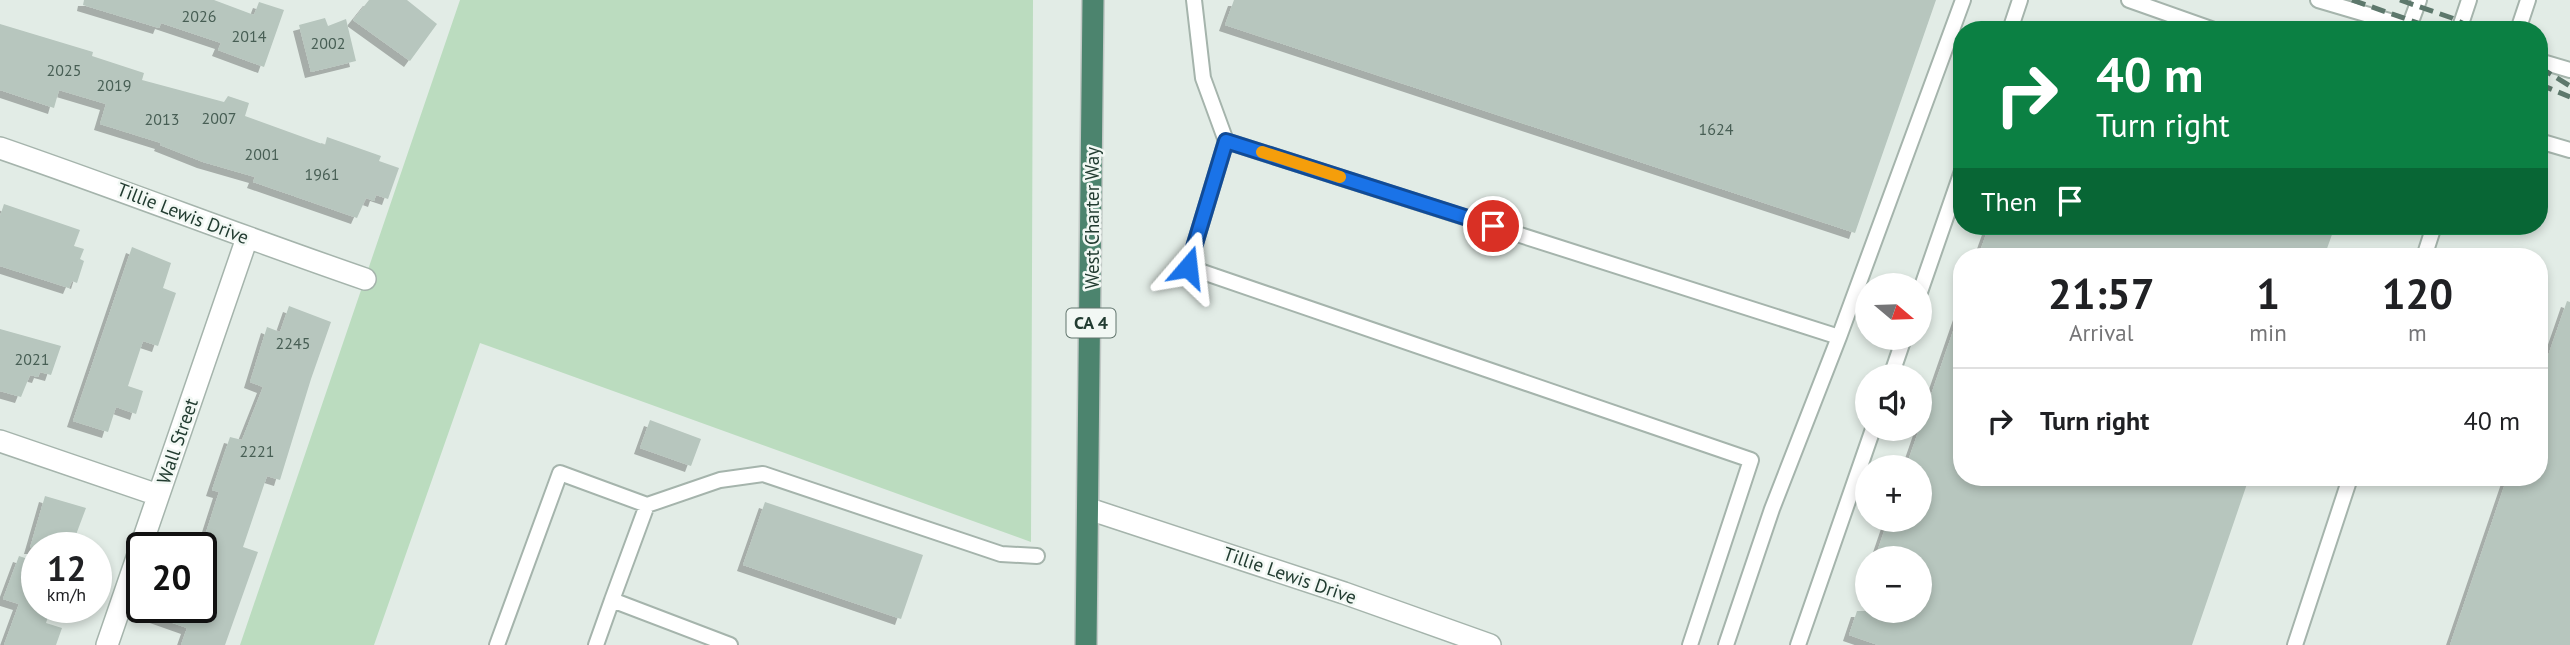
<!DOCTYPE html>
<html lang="en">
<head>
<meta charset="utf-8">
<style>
  :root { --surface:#fff; --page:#f2f2f2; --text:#202124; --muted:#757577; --line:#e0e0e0 }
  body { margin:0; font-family:"PT Sans",sans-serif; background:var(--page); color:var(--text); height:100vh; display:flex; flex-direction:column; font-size:26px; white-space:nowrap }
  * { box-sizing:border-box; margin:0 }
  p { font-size:23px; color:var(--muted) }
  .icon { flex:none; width:38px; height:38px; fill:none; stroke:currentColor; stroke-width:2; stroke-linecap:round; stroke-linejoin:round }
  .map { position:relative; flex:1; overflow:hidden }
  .details { position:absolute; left:1953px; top:248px; width:595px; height:238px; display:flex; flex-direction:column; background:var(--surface); border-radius:28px; box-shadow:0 4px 10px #0003 }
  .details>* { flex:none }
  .guide { position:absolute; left:1953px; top:21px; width:595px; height:214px; border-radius:28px; box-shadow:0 4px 10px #0003; background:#0b8043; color:#fff; overflow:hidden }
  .needle { width:46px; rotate:109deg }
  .buttons { position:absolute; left:1855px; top:273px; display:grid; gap:14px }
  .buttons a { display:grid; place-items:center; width:77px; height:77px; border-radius:50%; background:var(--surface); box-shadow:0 4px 10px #0003; font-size:35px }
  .speed { position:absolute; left:21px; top:532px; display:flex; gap:14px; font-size:35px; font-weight:700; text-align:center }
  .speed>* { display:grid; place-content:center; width:91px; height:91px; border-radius:50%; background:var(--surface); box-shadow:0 4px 10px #0003; line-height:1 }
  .speed small { font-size:18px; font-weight:400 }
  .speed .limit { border:4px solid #111; border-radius:10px; background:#fff; color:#111 }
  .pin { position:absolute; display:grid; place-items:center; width:60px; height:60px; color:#fff; margin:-30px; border:4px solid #fff; border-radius:50%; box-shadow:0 2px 7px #0007 }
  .me { position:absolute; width:77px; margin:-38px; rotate:17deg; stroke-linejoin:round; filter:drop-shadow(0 0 5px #0008) }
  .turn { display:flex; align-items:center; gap:24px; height:147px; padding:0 28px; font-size:32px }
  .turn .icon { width:91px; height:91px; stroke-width:2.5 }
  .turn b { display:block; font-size:49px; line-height:60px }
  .then { display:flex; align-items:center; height:66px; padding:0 28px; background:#0003; gap:14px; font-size:26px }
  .eta { display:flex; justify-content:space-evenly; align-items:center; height:119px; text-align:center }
  .eta b { font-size:42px; font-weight:800; line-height:49px }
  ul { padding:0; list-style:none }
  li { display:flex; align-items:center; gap:21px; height:105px; padding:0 28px; border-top:2px solid var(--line) }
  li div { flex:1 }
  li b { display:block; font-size:26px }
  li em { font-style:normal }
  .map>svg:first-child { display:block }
</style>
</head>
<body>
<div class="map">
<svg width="2570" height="645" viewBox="0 0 2570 645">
  <defs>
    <filter id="shadow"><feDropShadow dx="-6" dy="6" stdDeviation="0" flood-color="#0004"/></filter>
  </defs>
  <rect width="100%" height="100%" fill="#e2ece6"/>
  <path fill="#bbdcbf" d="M 460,0 L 1033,0 L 1031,542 L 480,343 L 374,645 L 240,645 Z"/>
  <path fill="#b7c6be" filter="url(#shadow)" d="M 84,0 L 214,0 L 254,15 L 259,2 L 284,10 L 264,67 L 218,50 L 221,43 L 161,23 L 159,28 L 83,5 Z
    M 369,0 L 407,0 L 437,24 L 410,61 L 353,20 Z
    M 1234,0 L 1936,0 L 1855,233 L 1225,25 Z
    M 325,18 L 328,26 L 346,19 L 356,61 L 311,72 L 299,25 Z
    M 0,24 L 93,52 L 92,56 L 144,73 L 142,80 L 224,102 L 228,96 L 249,103 L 245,116 L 325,145 L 327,137 L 381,156 L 379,161 L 399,168 L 388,199 L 376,195 L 374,201 L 366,198 L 357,218 L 253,182 L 255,177 L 203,162 L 160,145 L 161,143 L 100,124 L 106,104 L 59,90 L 54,108 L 0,90 Z
    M 4,204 L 80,230 L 74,246 L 84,249 L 80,259 L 84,261 L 77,283 L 72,281 L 69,288 L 0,266 L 0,216 Z
    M 1989,226 L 2335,226 L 2324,257 L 1978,257 Z
    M 132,247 L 171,263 L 163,288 L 176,293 L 158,346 L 143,341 L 128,386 L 143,391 L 136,414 L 116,407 L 108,432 L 73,421 Z
    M 2567,301 L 2570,302 L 2570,645 L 2450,645 L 2507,478 L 2539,478 L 2539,382 Z
    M 289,306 L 331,322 L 311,379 L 280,480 L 267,476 L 243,547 L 258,552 L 225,645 L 181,645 L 187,628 L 136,610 L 137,607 L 201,607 L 201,548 L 219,492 L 212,490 L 230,437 L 242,440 L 263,387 L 250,382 L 267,327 L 280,332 Z
    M 1959,314 L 1962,315 L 1962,478 L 2249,478 L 2192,645 L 1878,645 L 1849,635 L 1857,611 L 1920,611 L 1920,558 L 1875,558 L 1888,520 L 1920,520 L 1920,467 L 1906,467 Z
    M 0,329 L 61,346 L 51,375 L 40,372 L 38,377 L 30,375 L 21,397 L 0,391 Z
    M 650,420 L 701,439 L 691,466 L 640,448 Z
    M 45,496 L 86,508 L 71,548 L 30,548 Z
    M 765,502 L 923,555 L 901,619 L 743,565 Z
    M 19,556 L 37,562 L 37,607 L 51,607 L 46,623 L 62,628 L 56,645 L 4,645 L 19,604 L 3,599 Z"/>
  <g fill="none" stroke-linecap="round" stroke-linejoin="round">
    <g stroke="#a5b4ac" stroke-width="18">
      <path id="service" d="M 1194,0 L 1203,78 L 1226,141
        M 2129,0 L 2214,30
        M 2318,0 L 2420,30
        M 2409,27 L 2419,0
        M 2010,30 L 2020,0
        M 2459,30 L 2469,0
        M 2518,30 L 2528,0
        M 2539,61 L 2570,70
        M 2539,141 L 2570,150
        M 2424,257 L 2434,226
        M 1920,292 L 1962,171
        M 1839,337 L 1963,0
        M 1891,376 L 1904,338
        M 612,600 L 647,505
        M 497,645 L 560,473 L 647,505 L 720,480 L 763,474 L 1001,554 L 1037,556
        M 596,645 L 612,600 L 730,645
        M 1690,645 L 1751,460 L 1188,267 L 1226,141 L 1839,337 L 1772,509 L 1726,645
        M 1798,645 L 1873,429
        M 2295,645 L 2350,478"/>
    </g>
    <g stroke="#a5b4ac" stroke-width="24">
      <path id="minor" d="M 0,148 C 122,190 243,237 365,279
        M 0,441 L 158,495
        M 1089,509 L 1344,593 L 1490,645
        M 107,645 L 247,238"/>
    </g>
    <g stroke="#c1c8c5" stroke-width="24">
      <path id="trunk" d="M 1086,645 L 1093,0"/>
    </g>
    <use href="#service" stroke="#fff" stroke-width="14"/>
    <use href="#minor" stroke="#fff" stroke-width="21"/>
    <use href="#trunk" stroke="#4c846e" stroke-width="21"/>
    <path stroke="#5d786c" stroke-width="5" stroke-dasharray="14 7" stroke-linecap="butt" d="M 2352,0 L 2438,30
      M 2400,0 L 2452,18 L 2476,30
      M 2539,67 L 2570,86
      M 2539,84 L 2570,97"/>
  </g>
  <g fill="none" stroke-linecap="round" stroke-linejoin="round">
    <g stroke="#114b97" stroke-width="18">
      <path id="route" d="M 1188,267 L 1226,141 L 1493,226"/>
    </g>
    <use href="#route" stroke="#1a73e8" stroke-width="12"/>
    <path stroke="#f59e0b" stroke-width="12" d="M 1262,152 L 1340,177"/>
  </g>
  <g text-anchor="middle" stroke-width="5" stroke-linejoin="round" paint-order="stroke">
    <g font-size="16" fill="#475e54">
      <text x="199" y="22">2026</text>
      <text x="249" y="42">2014</text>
      <text x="328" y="49">2002</text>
      <text x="64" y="76">2025</text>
      <text x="114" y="91">2019</text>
      <text x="219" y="124">2007</text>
      <text x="162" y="125">2013</text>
      <text x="1716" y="135">1624</text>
      <text x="262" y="160">2001</text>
      <text x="322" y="180">1961</text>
      <text x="293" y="349">2245</text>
      <text x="32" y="365">2021</text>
      <text x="257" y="457">2221</text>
    </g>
    <rect fill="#f2f8f4" stroke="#60746c" stroke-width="2" x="1066.5" y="308.5" width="49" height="29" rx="5"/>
    <g font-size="18" font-weight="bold" fill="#223c31">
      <text x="1091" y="329">CA 4</text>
    </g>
    <g font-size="19" fill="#223c31" stroke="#f2f8f4">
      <text transform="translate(183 213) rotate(21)" y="7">Tillie Lewis Drive</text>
      <text transform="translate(1092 218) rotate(-90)" y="7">West Charter Way</text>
      <text transform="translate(177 441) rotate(-71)" y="7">Wall Street</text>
      <text transform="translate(1290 575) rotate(19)" y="7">Tillie Lewis Drive</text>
    </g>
  </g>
</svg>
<div class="buttons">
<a><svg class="needle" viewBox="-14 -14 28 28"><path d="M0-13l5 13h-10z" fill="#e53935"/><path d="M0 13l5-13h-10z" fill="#757577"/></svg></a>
<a><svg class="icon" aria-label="sound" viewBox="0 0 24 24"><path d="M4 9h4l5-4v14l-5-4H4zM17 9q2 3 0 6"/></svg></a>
<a>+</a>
<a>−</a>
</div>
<div class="speed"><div>12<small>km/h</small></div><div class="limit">20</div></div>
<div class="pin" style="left:1493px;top:226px;background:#d93025"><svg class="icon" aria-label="arrive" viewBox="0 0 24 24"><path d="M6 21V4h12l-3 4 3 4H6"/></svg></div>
<svg class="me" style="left:1188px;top:267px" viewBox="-20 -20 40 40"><path d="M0-17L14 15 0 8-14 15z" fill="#1a73e8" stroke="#fff" stroke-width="4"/></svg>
<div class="guide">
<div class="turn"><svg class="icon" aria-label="right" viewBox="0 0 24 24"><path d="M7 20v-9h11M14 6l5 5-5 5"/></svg><div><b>40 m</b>Turn right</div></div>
<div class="then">Then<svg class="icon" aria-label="arrive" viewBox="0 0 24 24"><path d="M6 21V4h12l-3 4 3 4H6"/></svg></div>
</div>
<section class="details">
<div class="eta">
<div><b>21:57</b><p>Arrival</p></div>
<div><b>1</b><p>min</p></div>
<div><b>120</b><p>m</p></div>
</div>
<ul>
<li><svg class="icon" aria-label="right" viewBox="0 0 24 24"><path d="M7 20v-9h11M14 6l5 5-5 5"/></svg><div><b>Turn right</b></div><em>40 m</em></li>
</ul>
</section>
</div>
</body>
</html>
